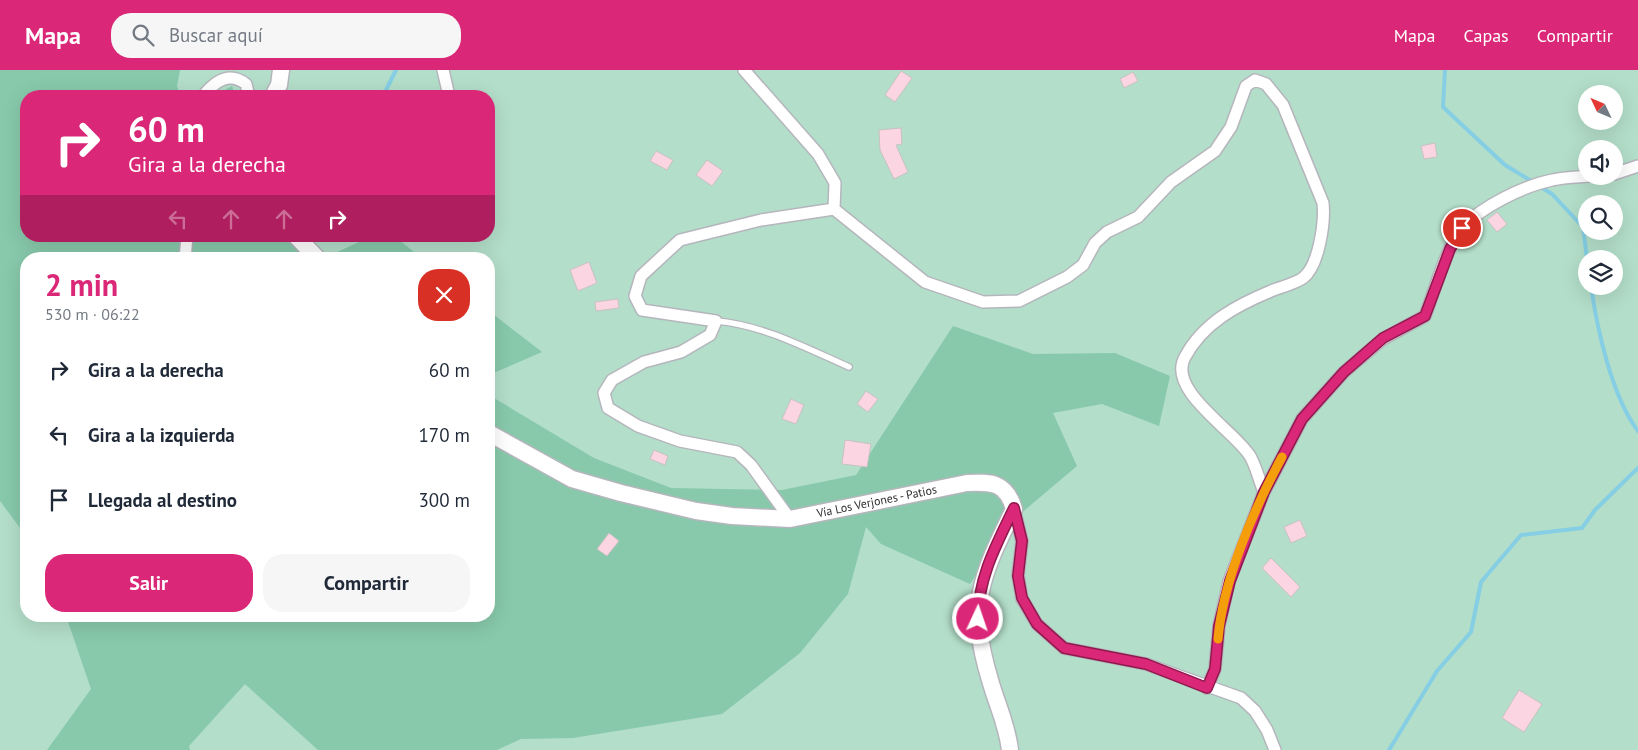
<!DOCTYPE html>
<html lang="es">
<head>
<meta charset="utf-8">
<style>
  :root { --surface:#fff; --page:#f6f6f7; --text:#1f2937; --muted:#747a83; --accent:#db2777 }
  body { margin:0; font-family:"PT Sans",sans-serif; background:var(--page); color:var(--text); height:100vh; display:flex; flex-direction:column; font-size:19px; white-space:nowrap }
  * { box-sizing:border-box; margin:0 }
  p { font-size:16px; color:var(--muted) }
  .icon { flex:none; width:28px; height:28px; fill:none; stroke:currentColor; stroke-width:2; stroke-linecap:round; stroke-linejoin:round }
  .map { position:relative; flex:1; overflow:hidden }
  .details { position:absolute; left:20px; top:182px; width:475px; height:370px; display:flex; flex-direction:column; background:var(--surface); border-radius:20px; box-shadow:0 5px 20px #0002 }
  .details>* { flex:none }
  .top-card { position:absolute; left:20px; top:20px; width:475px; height:152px; border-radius:20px; box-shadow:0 5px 20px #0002; background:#db2777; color:#fff; overflow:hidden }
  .needle { width:32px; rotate:314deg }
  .fabs { position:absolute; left:1578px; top:15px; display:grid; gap:10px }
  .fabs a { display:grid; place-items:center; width:45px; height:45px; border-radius:50%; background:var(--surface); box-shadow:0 5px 20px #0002; font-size:25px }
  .pin { position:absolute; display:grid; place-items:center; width:42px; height:42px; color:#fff; margin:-21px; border:2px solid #fff; border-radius:50%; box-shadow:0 1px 5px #0007 }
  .me { position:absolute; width:55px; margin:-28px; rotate:3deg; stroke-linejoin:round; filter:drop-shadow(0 0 4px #0008) }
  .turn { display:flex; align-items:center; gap:18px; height:105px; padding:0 25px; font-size:22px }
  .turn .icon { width:65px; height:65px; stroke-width:2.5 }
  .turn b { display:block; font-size:35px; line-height:42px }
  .lanes { display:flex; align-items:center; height:48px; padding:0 25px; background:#0003; justify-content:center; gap:25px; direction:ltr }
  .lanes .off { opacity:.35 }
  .round { display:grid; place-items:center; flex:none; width:52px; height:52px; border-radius:20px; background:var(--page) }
  .summary { display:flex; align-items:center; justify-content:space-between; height:85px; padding:0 25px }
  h1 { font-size:30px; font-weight:700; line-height:38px; color:var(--accent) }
  .primary-button { display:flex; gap:10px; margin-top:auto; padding:10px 25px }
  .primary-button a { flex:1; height:58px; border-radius:20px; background:var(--accent); color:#fff; font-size:20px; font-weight:700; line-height:58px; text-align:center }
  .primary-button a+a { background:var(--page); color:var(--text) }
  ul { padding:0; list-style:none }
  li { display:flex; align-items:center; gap:15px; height:65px; padding:0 25px }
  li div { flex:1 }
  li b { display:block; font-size:19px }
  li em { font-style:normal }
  header { display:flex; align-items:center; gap:30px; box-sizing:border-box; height:70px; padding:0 25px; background:var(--accent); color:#fff }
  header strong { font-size:24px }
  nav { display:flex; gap:28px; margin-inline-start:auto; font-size:18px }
  .search { width:350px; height:45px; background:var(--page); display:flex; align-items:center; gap:12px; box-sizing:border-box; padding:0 18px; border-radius:20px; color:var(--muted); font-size:19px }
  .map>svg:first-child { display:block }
</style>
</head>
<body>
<header>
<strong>Mapa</strong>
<div class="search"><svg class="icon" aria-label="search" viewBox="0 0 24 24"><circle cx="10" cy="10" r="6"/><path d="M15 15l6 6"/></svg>Buscar aquí</div>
<nav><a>Mapa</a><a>Capas</a><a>Compartir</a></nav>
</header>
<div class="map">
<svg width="1638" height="680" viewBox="0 0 1638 680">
  <rect width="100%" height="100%" fill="#fafaff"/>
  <path fill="#b3dec9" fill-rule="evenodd" d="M 0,0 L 1638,0 L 1638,680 L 0,680 ZM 1586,24 L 1614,24 L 1614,51 L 1586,51 ZM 26,26 L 489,26 L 489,166 L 26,166 ZM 1586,79 L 1614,79 L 1614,106 L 1586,106 ZM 1586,134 L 1614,134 L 1614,161 L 1586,161 ZM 26,189 L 489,189 L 489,546 L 26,546 ZM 1586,189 L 1614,189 L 1614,216 L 1586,216 Z"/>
  <path fill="#88c9ab" d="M 0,0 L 180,0 L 177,16 L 181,26 L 26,26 L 26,166 L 296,166 L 318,189 L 26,189 L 26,466 L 0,431 Z
    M 232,16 L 235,26 L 214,26 Z
    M 372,166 L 394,166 L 423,189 L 322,189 Z
    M 489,241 L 542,282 L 489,305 Z
    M 953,256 L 1033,284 L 1115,283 L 1170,306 L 1159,356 L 1102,334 L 1053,343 L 1077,396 L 1013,450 L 970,514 L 881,474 L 866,457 L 848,524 L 800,583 L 722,644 L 573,668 L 521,669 L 497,680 L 318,680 L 245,614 L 189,676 L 190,680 L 47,680 L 91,619 L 66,546 L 489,546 L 489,325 L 594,388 L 671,418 L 782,420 L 856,405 Z"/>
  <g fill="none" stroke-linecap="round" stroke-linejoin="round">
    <path stroke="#85cee4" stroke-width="4" d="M 1445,0 L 1443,37 L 1505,95 L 1533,112
      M 383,26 L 396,0
      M 1539,116 L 1552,124 L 1583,157 L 1587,189
      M 1591,216 C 1597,259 1612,327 1638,361
      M 1389,680 L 1437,601 L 1471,562 L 1481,512 L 1521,465 L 1582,458 L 1595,440 L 1638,398"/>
  </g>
  <path fill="#fcd5e3" stroke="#c9c1c3" d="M 901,1 L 912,8 L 895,32 L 885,25 Z
    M 1133,2 L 1138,11 L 1124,18 L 1120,9 Z
    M 901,58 L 902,74 L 896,75 L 908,102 L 894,109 L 880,80 L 879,60 Z
    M 1435,73 L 1437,87 L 1424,89 L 1421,76 Z
    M 656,81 L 673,90 L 667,100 L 650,91 Z
    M 707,90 L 723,101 L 712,116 L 696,105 Z
    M 1497,142 L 1507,154 L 1497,162 L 1487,150 Z
    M 589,192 L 597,213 L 578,221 L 570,200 Z
    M 618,229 L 619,238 L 596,241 L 595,232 Z
    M 866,321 L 878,329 L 868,342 L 857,334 Z
    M 791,329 L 804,335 L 796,354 L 782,349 Z
    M 845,370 L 871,374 L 867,397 L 842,394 Z
    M 654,380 L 668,386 L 665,395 L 650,389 Z
    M 1300,450 L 1307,466 L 1291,473 L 1284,457 Z
    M 609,463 L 619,471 L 607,486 L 597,479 Z
    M 1271,488 L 1300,517 L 1291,527 L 1262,498 Z
    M 1519,620 L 1542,634 L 1524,662 L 1502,648 Z"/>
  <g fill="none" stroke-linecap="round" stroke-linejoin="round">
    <g stroke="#b5b6bd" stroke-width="8">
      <path id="lane" d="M 716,251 C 763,255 806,278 849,297"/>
    </g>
    <g stroke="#b5b6bd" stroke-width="14">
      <path id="street" d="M 443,0 L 449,26
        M 744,0 L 818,84 L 835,113 L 834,139
        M 203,26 C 215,11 229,1 246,14 L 249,26
        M 1614,104 L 1638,96
        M 185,189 L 187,166
        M 1014,439 L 1022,471 L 1018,505 L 1022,529 L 1037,554 L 1064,578 L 1146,594 L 1241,628 L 1255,641 L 1267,660 L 1275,680
        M 790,449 L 751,395 L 737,382 L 680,371 L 638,356 L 608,338 L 604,323 L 612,310 L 644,292 L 681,282 L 710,265 L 716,251 L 642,240 L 635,226 L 641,206 L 680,170 L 761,150 L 834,139 L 925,212 L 983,232 L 1019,231 L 1067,207 L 1083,195 L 1095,173 L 1107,162 L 1138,147 L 1171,112 L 1215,81 L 1231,57 L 1246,16 L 1255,10 L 1266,14 L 1283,35 L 1323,133 C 1325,152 1319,196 1303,208 C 1294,214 1281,217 1271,221 C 1237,235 1203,253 1185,287 C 1166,320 1235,361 1250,386 C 1256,396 1259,410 1264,422
        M 1207,618 L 1215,599 L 1219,556 L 1229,511 L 1264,422 L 1302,349 L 1344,302 L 1383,269 L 1425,246 C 1434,223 1447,175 1462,158 C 1482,136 1524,116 1552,110 C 1564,107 1578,107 1590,106"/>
    </g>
    <g stroke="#b5b6bd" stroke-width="19">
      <g id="secondary">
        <path d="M 273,26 L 279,15 L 281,0"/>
        <path d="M 296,166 L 318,189"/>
        <path id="s1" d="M 489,363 L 572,409 L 621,423 L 696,441 L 732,446 L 790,449 L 967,413 C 992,412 1006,412 1014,439 C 981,507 967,534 990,610 C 997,635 1007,654 1010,680"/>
      </g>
    </g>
    <use href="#lane" stroke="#fff" stroke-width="5.5"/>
    <use href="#street" stroke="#fff" stroke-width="11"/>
    <use href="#secondary" stroke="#fff" stroke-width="16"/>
  </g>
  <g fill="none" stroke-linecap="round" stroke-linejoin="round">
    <g stroke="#8e194d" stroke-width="12">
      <path id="route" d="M 978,549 C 978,508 996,475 1014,438 L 1022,471 L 1018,506 L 1022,528 L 1037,554 L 1064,578 L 1146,594 L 1207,618 L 1215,599 L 1219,556 L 1230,511 L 1264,422 L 1302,349 L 1344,302 L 1383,268 L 1425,246 L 1450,179 L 1462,158"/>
    </g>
    <use href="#route" stroke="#db2777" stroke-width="9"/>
    <path stroke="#f59e0b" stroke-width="9" d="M 1218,569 C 1223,510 1254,439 1282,387"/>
  </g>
  <g text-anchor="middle" stroke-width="5" stroke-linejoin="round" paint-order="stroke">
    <g font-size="12" fill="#2d2e31" stroke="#fff">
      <text dy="4" stroke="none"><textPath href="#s1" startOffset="406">Vía Los Verjones - Patios</textPath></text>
    </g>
  </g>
</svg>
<div class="fabs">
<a><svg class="needle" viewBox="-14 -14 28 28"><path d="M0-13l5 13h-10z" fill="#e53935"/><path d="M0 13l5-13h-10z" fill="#747a83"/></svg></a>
<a><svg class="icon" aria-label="sound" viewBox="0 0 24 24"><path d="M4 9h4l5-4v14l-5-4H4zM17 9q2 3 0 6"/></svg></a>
<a><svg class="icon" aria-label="search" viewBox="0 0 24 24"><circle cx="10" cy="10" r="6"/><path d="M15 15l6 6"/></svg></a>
<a><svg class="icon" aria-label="layers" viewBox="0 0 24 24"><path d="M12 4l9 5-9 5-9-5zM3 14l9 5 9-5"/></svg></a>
</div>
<div class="pin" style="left:1462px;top:158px;background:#d93025"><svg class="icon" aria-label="arrive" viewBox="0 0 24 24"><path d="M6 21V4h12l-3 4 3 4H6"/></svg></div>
<svg class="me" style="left:978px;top:549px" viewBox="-20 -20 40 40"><circle r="17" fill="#db2777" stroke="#fff" stroke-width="3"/><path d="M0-11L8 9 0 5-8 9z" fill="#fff"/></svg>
<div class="top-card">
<div class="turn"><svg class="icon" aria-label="right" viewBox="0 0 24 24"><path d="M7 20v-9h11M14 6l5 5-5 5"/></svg><div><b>60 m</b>Gira a la derecha</div></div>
<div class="lanes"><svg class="icon off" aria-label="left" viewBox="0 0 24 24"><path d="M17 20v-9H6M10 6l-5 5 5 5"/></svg><svg class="icon off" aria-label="ahead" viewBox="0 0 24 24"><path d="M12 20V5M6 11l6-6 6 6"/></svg><svg class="icon off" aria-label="ahead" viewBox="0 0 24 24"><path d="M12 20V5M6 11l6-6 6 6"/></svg><svg class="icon" aria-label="right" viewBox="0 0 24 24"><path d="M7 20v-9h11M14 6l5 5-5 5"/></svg></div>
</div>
<section class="details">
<div class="summary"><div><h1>2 min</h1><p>530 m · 06:22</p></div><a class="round" style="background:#d93025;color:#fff"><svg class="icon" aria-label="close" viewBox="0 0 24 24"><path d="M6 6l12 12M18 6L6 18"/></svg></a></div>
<ul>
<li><svg class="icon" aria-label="right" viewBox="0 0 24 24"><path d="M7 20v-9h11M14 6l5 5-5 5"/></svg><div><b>Gira a la derecha</b></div><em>60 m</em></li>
<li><svg class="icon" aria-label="left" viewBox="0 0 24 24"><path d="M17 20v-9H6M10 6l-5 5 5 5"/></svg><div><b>Gira a la izquierda</b></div><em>170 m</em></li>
<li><svg class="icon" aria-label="arrive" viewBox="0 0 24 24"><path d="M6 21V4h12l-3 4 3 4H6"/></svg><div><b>Llegada al destino</b></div><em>300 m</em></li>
</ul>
<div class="primary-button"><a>Salir</a><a>Compartir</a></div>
</section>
</div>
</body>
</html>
